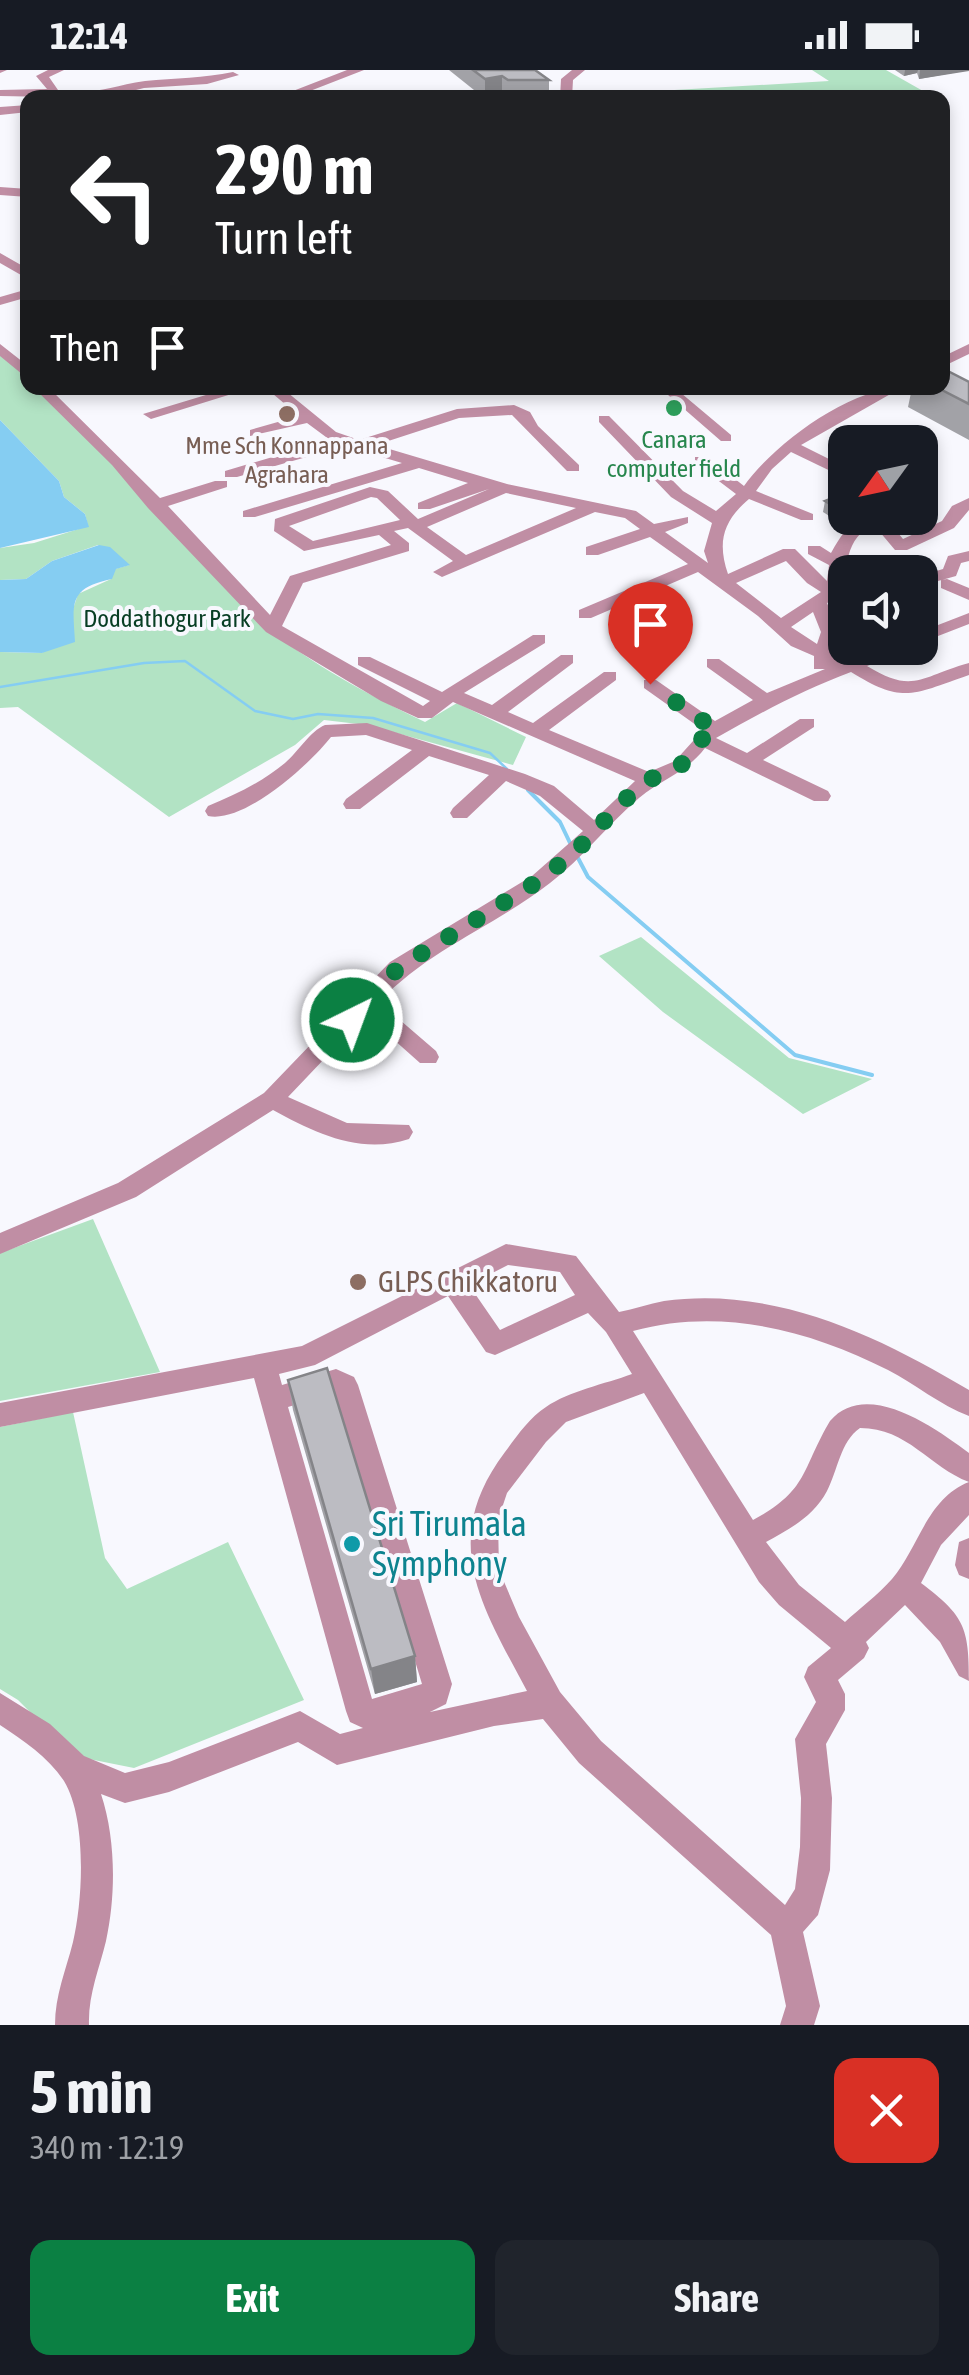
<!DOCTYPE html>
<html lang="en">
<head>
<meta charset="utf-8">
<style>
  :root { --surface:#171b24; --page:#20242c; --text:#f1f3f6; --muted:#9ea1a6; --accent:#0b8043 }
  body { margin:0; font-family:"Asap Condensed",sans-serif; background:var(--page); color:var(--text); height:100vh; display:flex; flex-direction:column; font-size:38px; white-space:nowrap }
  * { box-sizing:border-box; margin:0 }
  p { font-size:32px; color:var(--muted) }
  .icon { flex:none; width:55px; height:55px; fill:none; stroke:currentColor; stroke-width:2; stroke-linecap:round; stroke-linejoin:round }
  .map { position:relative; height:1955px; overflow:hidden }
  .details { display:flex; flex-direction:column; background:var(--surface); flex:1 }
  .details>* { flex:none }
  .top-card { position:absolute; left:20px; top:20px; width:930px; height:305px; border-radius:20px; box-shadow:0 5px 15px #0003; background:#202124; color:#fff; overflow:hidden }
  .needle { width:65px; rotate:237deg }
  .tools { position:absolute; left:828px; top:355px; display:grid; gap:20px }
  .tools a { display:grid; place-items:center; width:110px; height:110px; border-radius:20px; background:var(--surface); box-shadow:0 5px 15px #0003; font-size:50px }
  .pin { position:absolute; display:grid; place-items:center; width:85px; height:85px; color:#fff; margin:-102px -42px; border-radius:50% 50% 50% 0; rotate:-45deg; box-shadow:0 0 10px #0007 }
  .pin .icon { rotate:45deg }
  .me { position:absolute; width:110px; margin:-55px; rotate:42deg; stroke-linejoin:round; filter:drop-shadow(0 0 8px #0008) }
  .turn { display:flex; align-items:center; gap:35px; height:210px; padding:0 30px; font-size:45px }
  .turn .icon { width:130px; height:130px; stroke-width:2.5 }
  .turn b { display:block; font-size:70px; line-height:85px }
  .then { display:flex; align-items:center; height:95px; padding:0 30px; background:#0003; gap:20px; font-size:38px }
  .round { display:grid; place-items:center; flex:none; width:105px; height:105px; border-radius:20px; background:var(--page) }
  .head { display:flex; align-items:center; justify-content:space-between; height:170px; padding:0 30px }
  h1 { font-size:60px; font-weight:700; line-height:75px }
  .cta { display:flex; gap:20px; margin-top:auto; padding:20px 30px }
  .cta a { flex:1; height:115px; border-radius:20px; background:var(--accent); color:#fff; font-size:40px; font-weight:700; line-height:115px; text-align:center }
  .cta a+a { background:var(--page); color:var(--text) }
  .status { display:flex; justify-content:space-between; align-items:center; height:70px; padding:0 50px; background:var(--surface); direction:ltr }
  .status svg { height:28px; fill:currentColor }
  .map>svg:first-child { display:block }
</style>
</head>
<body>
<div class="status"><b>12:14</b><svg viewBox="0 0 49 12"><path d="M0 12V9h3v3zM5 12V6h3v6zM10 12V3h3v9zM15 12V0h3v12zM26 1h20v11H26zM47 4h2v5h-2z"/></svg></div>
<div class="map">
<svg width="969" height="1955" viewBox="0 0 969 1955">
  <rect width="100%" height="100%" fill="#f8f8fe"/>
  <path fill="#b2e3c4" d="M 812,0 L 886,0 L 923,21 L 895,28 L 572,26 L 829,11 Z
    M 0,280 L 27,307 L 28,318 L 38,318 L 95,373 L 262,554 C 311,594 367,624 425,652 L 457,633 L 526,667 L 513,695 L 367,655 L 324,650 L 295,675 L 169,747 L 18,637 L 0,638 L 0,582 L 42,583 L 72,542 L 78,524 L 111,509 L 115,499 L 129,495 L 98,475 L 52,491 L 26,509 L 0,510 L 0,478 L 34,473 L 88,456 L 85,444 L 64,427 L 59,411 L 0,350 Z
    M 641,867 L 789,988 L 872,1009 L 803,1044 L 663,942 L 599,886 Z
    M 93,1149 L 160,1302 L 0,1331 L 0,1183 Z
    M 73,1342 L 105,1488 L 127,1519 L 228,1472 L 304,1630 L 134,1698 L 74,1686 L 18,1630 L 0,1619 L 0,1357 Z"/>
  <path fill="#85cdf2" d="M 0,350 L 59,411 L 64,427 L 85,444 L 89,457 L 0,478 Z
    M 99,475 L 110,477 L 130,495 L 116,499 L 112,509 C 67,518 73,535 75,572 L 42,583 L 0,582 L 0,510 L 26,509 L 52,491 Z"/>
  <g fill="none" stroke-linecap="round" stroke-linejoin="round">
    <path stroke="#85cdf2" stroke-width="2.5" d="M 0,617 L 144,593 L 185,591 L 255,641 L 293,649 L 318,644 L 373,648 L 490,683 L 507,699"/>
    <path stroke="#85cdf2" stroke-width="4" d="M 528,720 L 560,752 L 571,775
      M 578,788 L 588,807 L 795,985 L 872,1005"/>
    <path fill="#c08ea4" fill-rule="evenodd" d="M 0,0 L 7,0 L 0,3 Z
      M 48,0 L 64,0 L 49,7 L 58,20 C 93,26 111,16 145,11 C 175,8 204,8 233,2 L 239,5 L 207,14 L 144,18 L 104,28 L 0,26 L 0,20 L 47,19 L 36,6 Z
      M 347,0 L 364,0 L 292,28 L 275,28 Z
      M 572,0 L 585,0 L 573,10 L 572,28 L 560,28 L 561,9 Z
      M 28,35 L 28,42 L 0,45 L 0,37 Z
      M 0,117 L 28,119 L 28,127 L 0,125 Z
      M 0,183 L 28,199 L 28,209 L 0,193 Z
      M 28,219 L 28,227 L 0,235 L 0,227 Z
      M 0,274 L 28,296 L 28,309 L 0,286 Z
      M 969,274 L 969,284 L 942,297 L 942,287 Z
      M 34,318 L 49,318 L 160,428 L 215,411 L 227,411 L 227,417 L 168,436 L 270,545 L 290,506 L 391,475 L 379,465 L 304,481 L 274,461 L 275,449 L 370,417 L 388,421 L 418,449 L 489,419 L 430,439 L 418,439 L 418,433 L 468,413 L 419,398 L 255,447 L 243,447 L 243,441 L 402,393 L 345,376 L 237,407 L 225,407 L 225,401 L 330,370 L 307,353 L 250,366 L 250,360 L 299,346 L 266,318 L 282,318 L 336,362 L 359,370 L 457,339 L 514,335 L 530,342 L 538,356 L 579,395 L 579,401 L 567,401 L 512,345 L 459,348 L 376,375 L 507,414 L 636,441 L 654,454 L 688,447 L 688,453 L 665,462 L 708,493 L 704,481 L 712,453 L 671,427 L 599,352 L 599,346 L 609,346 L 683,421 L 716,441 L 736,424 L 695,393 L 695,387 L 707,387 L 744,416 C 773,375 849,318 901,318 L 801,375 L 845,397 L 845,408 L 791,382 L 772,399 L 756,421 L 813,444 L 813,450 L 801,450 L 749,429 C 723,451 717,472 728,504 L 783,479 L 795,479 L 827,511 L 829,495 L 808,484 L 808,476 L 820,476 L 831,483 C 851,448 855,448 895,448 L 889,452 L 903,469 L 942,451 L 952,436 L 969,428 L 969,440 L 954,458 L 907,480 L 895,480 L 874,455 C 845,466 845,501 845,525 L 827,533 L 839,562 L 833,581 L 853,589 L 884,578 L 908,578 L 905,582 L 867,596 C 914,625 921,606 969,593 L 969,605 C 913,624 904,635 851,602 C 803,620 760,643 716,668 L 747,683 L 800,649 L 814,649 L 814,657 L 763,690 L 828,721 L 831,726 L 828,731 L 814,731 L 705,678 C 685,704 663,708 639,728 C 607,755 583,788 550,813 C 493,857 429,879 379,932 L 436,981 L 439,987 L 436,993 L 420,993 L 366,945 L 288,1027 L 347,1053 L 409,1055 L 413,1062 L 409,1069 C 360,1085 315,1063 273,1040 L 136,1127 L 0,1184 L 0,1163 L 118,1113 L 264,1023 L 390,892 L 532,806 L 583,761 L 540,726 L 506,711 L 467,748 L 453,748 L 450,743 L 453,738 L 489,705 L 429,686 L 360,739 L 346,739 L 343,734 L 346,729 L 412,680 L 366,665 L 331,667 C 310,694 244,754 208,746 L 205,741 L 208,736 C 235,725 262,712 285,693 C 298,682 310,661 325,655 L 367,653 L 525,704 L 554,716 L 594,750 L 635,711 L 453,632 L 432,648 L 418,648 L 381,631 L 266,562 L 148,438 L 112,395 ZM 506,423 L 576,438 L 466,485 L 427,457 ZM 371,427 L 377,428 L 400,450 L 313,471 L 289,456 ZM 595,442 L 625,448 L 640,459 L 586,477 L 586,485 L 598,485 L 650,467 L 688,494 L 579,540 L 579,548 L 591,548 L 698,502 L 758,546 L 791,576 L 814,586 L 814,599 L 825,599 L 767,623 L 719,589 L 707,589 L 707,597 L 753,630 L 715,651 L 656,610 L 644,610 L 644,618 L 703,660 L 675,691 L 649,702 L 549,660 L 616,610 L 616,602 L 604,602 L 533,653 L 508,642 L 573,593 L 573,585 L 561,585 L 492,635 L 464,623 L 545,573 L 545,565 L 533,565 L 442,622 L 370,587 L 358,587 L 358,595 L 430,631 L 423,636 L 282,556 L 303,513 L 409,481 L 409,473 L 394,461 L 408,458 L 453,491 L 433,502 L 442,507 ZM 786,491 L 807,513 L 821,522 L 781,548 L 736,513 ZM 813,542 L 821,562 L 817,574 L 791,557 Z
      M 229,318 L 251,318 L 151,349 L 143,344 Z
      M 660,318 L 675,318 L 731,365 L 731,371 L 721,371 Z
      M 969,481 L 969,491 L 961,493 L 956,506 L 920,516 L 920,506 L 943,499 L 948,486 Z
      M 947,509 L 969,518 L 969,530 L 941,518 L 941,510 Z
      M 969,543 L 969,554 L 920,573 L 920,562 Z
      M 506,1174 L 576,1186 L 619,1242 C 634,1239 649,1234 664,1231 C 774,1216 877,1265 969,1320 L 969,1346 C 940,1335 915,1314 888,1300 C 809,1260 721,1237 633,1261 L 753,1450 C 809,1420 801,1400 830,1351 C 866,1308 936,1358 969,1383 L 969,1445 L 941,1475 L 921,1513 C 965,1546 969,1558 969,1611 L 959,1606 L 940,1572 L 905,1535 L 866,1572 L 869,1578 L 864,1588 L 838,1610 L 845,1624 L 845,1640 L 826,1674 L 832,1728 L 830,1800 L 818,1845 L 803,1862 L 820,1936 L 814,1955 L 780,1955 L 786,1936 L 771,1865 L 579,1693 L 543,1649 L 494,1656 L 337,1695 L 298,1672 L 169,1722 L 125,1733 L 101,1724 C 116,1769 116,1825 106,1871 C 99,1900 88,1925 89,1955 L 55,1955 C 55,1925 66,1900 73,1872 C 83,1830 87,1749 64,1711 C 49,1688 23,1670 0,1655 L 0,1623 L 50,1654 L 84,1686 L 125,1703 L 169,1692 L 300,1641 L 340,1664 L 363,1658 L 350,1652 L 346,1641 L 254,1308 L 0,1357 L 0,1333 L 302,1276 ZM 508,1195 L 560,1202 L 575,1225 L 500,1260 L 469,1215 ZM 448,1226 L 486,1282 L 495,1285 L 588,1243 L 606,1262 L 632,1304 C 605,1314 569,1321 546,1337 C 529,1348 517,1366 505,1382 C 438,1471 482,1536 527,1621 L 430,1642 L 446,1634 L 452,1614 L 358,1315 L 354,1307 L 336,1299 L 282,1315 L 279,1304 L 315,1295 ZM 334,1323 L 422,1614 L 372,1629 L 288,1337 ZM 644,1323 L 759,1512 L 779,1535 L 831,1578 L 808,1597 L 804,1607 L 816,1632 L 795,1669 L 801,1728 L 800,1777 L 795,1819 L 785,1835 L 601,1671 L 560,1622 L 519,1547 L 499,1500 L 498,1450 L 507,1423 L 546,1372 L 566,1352 ZM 860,1358 C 908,1358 929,1397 969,1412 C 927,1428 918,1479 892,1509 C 878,1525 860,1538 845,1552 L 799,1515 L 766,1472 C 790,1459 814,1446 827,1421 C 838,1400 840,1372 860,1358 Z
      M 969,1468 L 969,1509 L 959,1505 L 955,1495 L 959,1472 Z"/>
  </g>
  <path fill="#a2a2a7" d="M 449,0 L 535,0 L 549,10 L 549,28 L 506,28 L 502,25 L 484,28 Z
    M 895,0 L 969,0 L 919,9 L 917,3 L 904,6 Z
    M 969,312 L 969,370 L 908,337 L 912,318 L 942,318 Z
    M 845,430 L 845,448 L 855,448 L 845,456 L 823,442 L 825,431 Z
    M 288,1310 L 415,1586 L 417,1612 L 375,1624 L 293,1340 Z"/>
  <path fill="#848488" d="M 905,0 L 918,0 L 917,3 L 904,6 Z
    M 920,0 L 969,0 L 969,1 L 919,9 Z
    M 502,6 L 502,25 L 485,28 L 485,9 Z
    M 847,448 L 855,448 L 845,456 Z
    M 415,1586 L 417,1612 L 375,1624 L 371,1599 Z"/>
  <path fill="#bcbcc2" stroke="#848488" stroke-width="2.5" d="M 473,0 L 535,0 L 549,10 L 508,10 L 502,6 L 485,9 Z
    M 942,298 L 969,312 L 969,334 L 938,318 L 942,318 Z
    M 838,426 L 845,430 L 845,443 L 825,431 Z
    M 327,1298 L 415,1586 L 371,1599 L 288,1310 Z"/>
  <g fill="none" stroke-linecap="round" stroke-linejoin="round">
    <path stroke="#0b8043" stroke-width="18" stroke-dasharray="0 32.4" d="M 352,950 L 398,898 L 540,810 L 576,781 L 622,732 L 649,710 L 682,694 L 702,669 L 716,660 L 650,614"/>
  </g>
  <circle fill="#2e9e5b" stroke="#f8f8fe" stroke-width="4" cx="674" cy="338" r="10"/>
  <g fill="#8d6e63" stroke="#f8f8fe" stroke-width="4">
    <circle cx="287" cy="344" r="10"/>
    <circle cx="358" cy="1212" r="10"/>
  </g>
  <circle fill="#0f9aa8" stroke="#f8f8fe" stroke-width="4" cx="352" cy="1474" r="10"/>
  <g text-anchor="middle" stroke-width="8" stroke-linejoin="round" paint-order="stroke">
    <g font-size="25" fill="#27864d" stroke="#f8f8fe">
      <text x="674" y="378">Canara<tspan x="674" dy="29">computer field</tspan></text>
    </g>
    <g font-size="25" fill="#785e54" stroke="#f8f8fe">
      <text x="287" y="384">Mme Sch Konnappana<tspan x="287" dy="29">Agrahara</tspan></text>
    </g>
    <g font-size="25" fill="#083e24" stroke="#f8f8fe">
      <text x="167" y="557">Doddathogur Park</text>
    </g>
    <g font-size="30" fill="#785e54" stroke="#f8f8fe" text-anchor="start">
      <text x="378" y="1222">GLPS Chikkatoru</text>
    </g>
    <g font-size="35" fill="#0d838f" stroke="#f8f8fe" text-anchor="start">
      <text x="372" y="1466">Sri Tirumala<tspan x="372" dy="40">Symphony</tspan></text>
    </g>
  </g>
</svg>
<div class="tools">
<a><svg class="needle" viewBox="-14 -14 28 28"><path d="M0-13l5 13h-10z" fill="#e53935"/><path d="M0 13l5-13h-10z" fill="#9ea1a6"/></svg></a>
<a><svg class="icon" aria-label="sound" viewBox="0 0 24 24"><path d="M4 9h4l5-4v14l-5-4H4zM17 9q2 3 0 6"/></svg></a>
</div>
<div class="pin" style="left:650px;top:614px;background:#d93025"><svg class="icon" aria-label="arrive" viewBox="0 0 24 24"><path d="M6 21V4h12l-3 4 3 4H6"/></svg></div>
<svg class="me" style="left:352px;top:950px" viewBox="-20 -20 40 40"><circle r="17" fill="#0b8043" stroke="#fff" stroke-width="3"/><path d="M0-11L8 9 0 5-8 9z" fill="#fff"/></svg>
<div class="top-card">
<div class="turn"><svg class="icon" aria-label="left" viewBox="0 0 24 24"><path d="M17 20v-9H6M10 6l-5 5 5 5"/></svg><div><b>290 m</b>Turn left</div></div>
<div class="then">Then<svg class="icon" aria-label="arrive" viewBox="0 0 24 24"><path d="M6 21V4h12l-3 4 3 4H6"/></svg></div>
</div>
</div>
<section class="details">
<div class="head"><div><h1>5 min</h1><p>340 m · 12:19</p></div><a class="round" style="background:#d93025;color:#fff"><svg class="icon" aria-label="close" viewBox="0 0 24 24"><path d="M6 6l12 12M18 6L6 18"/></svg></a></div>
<div class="cta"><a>Exit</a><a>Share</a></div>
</section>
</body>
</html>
